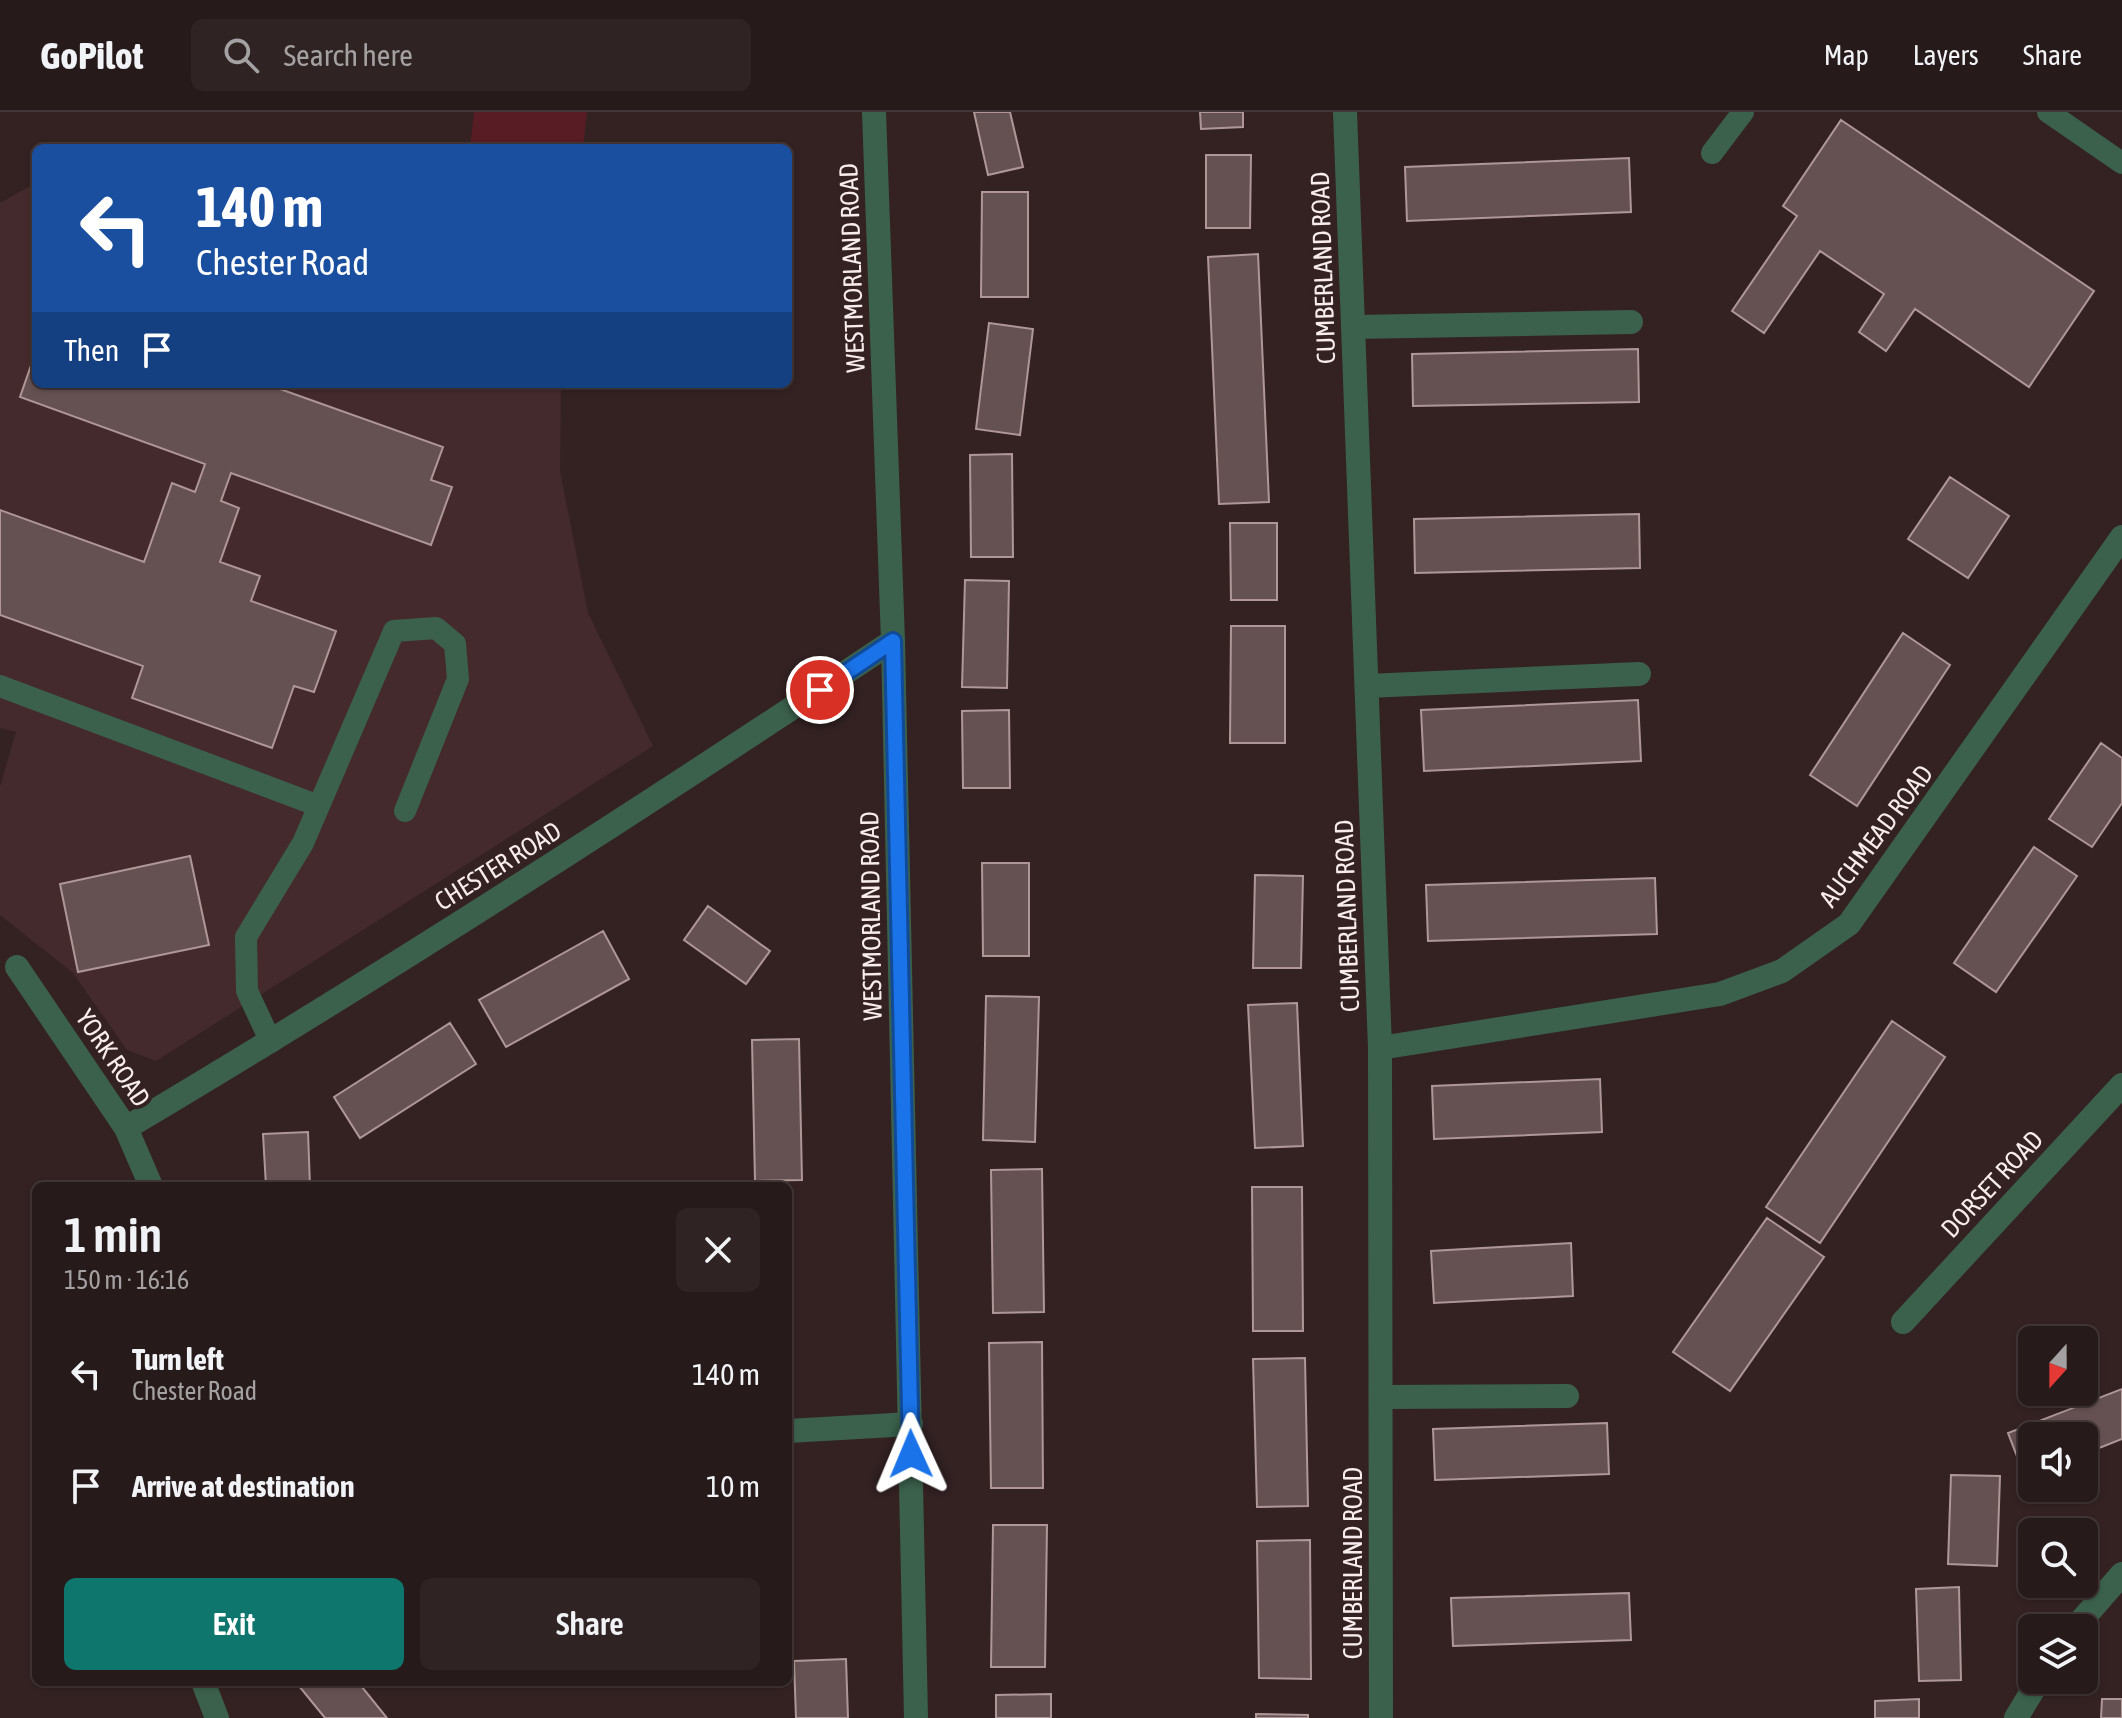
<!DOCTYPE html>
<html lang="en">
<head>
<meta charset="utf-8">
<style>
  :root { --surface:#271a1a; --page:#2f2323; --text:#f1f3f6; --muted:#a4a1a2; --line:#433839; --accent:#0f766e }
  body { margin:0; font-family:"Asap Condensed",sans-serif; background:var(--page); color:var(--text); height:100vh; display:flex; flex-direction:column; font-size:30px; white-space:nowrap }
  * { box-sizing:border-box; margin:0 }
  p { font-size:26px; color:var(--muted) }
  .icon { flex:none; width:44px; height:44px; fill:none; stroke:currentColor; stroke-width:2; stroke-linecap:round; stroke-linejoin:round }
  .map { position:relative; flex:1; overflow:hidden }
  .drawer { position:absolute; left:32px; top:1070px; width:760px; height:504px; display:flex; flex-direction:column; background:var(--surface); border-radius:12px; box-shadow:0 2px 6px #0004,0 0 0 2px var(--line) }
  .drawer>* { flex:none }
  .top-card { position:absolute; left:32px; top:32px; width:760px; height:244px; border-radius:12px; box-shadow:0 2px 6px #0004,0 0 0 2px var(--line); background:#1a4fa0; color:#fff; overflow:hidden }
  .needle { width:52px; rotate:201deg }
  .buttons { position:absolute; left:2018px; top:1214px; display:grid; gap:16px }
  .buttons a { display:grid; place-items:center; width:80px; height:80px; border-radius:12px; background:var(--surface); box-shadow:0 2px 6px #0004,0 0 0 2px var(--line); font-size:40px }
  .pin { position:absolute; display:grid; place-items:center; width:68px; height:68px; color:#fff; margin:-34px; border:4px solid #fff; border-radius:50%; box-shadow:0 2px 8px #0007 }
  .me { position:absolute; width:88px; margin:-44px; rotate:359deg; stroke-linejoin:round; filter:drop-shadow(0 0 6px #0008) }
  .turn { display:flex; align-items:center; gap:28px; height:168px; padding:0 32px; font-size:36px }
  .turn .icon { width:104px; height:104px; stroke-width:2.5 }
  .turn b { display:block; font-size:56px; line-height:68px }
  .then { display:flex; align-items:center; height:76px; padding:0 32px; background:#0003; gap:16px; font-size:30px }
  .round { display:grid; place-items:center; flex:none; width:84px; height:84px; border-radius:12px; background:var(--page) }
  .headline { display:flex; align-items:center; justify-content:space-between; height:136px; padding:0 32px }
  h1 { font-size:48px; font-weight:600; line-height:60px }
  .cta { display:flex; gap:16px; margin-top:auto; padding:16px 32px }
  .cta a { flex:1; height:92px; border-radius:12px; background:var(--accent); color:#fff; font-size:32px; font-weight:600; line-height:92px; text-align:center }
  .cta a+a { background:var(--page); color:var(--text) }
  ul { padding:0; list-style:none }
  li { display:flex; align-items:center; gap:24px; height:112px; padding:0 32px }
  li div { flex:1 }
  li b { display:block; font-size:30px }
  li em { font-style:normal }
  header { display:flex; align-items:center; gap:48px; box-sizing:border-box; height:112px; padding:0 40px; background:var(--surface); border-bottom:2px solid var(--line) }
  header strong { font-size:38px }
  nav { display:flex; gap:44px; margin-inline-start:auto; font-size:28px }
  .search { width:560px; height:72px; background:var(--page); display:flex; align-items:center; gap:20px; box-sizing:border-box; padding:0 28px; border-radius:12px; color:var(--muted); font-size:30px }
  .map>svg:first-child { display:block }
</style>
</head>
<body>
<header>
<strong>GoPilot</strong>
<div class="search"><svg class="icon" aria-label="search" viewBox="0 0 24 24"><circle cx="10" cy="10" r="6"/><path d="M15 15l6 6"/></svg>Search here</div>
<nav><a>Map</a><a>Layers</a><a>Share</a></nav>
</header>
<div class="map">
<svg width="2122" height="1606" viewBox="0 0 2122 1606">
  <rect width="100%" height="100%" fill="#342223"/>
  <path fill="#442a2c" d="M 36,71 L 36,272 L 561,272 L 560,359 L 588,501 L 653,634 L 156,949 L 127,938 L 73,861 L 0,803 L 0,675 L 16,620 L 0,616 L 0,91 Z"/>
  <path fill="#571c24" d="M 474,0 L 587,0 L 583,36 L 470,36 Z"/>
  <path fill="#665152" stroke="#af9798" stroke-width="2" d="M 974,0 L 1010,0 L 1023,55 L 988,63 Z
    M 1200,0 L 1243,0 L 1243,15 L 1201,17 Z
    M 1841,8 L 2094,179 L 2029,275 L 1915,197 L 1886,239 L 1859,220 L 1884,182 L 1820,139 L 1764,221 L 1732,199 L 1797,104 L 1783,94 Z
    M 1206,43 L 1251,43 L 1250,116 L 1206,116 Z
    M 1629,46 L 1631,100 L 1407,109 L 1405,55 Z
    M 982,80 L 1028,80 L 1028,185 L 981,185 Z
    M 1258,142 L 1269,390 L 1219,392 L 1208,145 Z
    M 989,211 L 1033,217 L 1020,323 L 976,317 Z
    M 1638,237 L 1639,290 L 1413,294 L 1412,242 Z
    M 36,239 L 36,272 L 266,272 L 443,335 L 431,368 L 452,375 L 431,433 L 231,361 L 221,389 L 239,396 L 220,450 L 260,464 L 251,489 L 336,519 L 314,580 L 294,574 L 272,636 L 132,586 L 143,554 L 0,503 L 0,398 L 144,450 L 172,371 L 195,380 L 205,352 L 20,285 Z
    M 1012,342 L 1013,445 L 971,445 L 970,343 Z
    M 1950,365 L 2009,404 L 1968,466 L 1908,427 Z
    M 1639,402 L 1640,456 L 1415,461 L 1414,407 Z
    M 1230,411 L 1277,411 L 1277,488 L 1231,488 Z
    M 965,468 L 1009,469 L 1007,576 L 962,575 Z
    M 1231,514 L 1285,514 L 1285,631 L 1230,631 Z
    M 1903,521 L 1950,553 L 1857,694 L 1810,663 Z
    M 1638,588 L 1641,649 L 1424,659 L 1421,598 Z
    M 1009,598 L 1010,676 L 963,676 L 962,599 Z
    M 2101,631 L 2122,646 L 2122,691 L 2092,735 L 2049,707 Z
    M 2034,735 L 2077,764 L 1996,880 L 1954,851 Z
    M 190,744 L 209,833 L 78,860 L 60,772 Z
    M 982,751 L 1029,751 L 1029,844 L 983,844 Z
    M 1255,763 L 1303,764 L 1301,856 L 1253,856 Z
    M 1655,766 L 1657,822 L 1428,829 L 1426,773 Z
    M 708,794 L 770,839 L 746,872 L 684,828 Z
    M 603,819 L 629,867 L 506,935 L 479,888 Z
    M 986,884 L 1039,885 L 1035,1030 L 983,1028 Z
    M 1297,891 L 1303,1034 L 1255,1036 L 1248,893 Z
    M 1892,909 L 1945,945 L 1820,1131 L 1766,1095 Z
    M 450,911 L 476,952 L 360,1026 L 334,985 Z
    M 799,927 L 802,1068 L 755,1069 L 752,928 Z
    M 1600,967 L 1602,1020 L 1434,1027 L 1432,974 Z
    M 308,1020 L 310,1074 L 266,1074 L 263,1022 Z
    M 1042,1057 L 1044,1200 L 993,1201 L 991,1058 Z
    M 1252,1075 L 1302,1075 L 1303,1219 L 1253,1219 Z
    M 1767,1106 L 1824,1145 L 1730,1279 L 1673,1240 Z
    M 1571,1131 L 1573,1184 L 1434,1191 L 1431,1139 Z
    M 1042,1230 L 1043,1376 L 991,1376 L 989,1231 Z
    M 1305,1246 L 1308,1394 L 1257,1395 L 1253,1247 Z
    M 2122,1277 L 2122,1327 L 2084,1342 L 2084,1324 L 2032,1324 L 2032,1362 L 2025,1365 L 2008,1321 Z
    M 1607,1311 L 1609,1362 L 1435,1368 L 1433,1317 Z
    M 1951,1363 L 2000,1364 L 1997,1454 L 1948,1452 Z
    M 993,1413 L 1047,1413 L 1045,1555 L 991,1555 Z
    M 1310,1428 L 1311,1567 L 1259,1566 L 1257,1429 Z
    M 1959,1475 L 1961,1568 L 1919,1569 L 1916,1477 Z
    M 1629,1481 L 1631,1528 L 1453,1534 L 1451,1486 Z
    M 846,1547 L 848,1606 L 796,1606 L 794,1549 Z
    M 303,1570 L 358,1570 L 387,1606 L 325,1606 L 299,1574 Z
    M 1051,1582 L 1051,1606 L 996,1606 L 996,1583 Z
    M 1919,1587 L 1919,1606 L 1875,1606 L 1875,1589 Z
    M 2102,1587 L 2122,1587 L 2122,1606 L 2101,1606 Z
    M 1256,1602 L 1308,1603 L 1308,1606 L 1256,1606 Z"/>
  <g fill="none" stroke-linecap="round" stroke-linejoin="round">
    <path stroke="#3b614c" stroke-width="22" d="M 2048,0 L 2122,51
      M 1712,41 L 1743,0
      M 0,574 L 319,694
      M 271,930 L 247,879 L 246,825 L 303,731 L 394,519 L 436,516 L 455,532 L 458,567 L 405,699"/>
    <path stroke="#3b614c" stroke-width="24" d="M 874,0 L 893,529 L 916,1606
      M 1353,215 L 1631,210
      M 1367,574 L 1639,562
      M 17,855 L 126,1016 L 151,1074
      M 1380,936 L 1720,882 L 1782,859 L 1849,812 L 2122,425
      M 126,1016 C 387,861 641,697 893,529
      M 1903,1210 L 2122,973
      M 1381,1285 L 1567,1284
      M 788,1319 L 911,1312
      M 2075,1516 L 2122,1462
      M 203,1570 L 217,1606
      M 2016,1606 L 2039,1568"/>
    <path stroke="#3b614c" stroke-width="24" d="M 1345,0 L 1380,936 L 1381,1606"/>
  </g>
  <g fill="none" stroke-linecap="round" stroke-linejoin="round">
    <g stroke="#114b97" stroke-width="20">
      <path id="route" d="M 820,578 L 893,529 L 911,1342"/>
    </g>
    <use href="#route" stroke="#1a73e8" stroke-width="14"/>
  </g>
  <g text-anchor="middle" stroke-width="8" stroke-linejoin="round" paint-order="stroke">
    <g font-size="26" fill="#f9ecec" stroke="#342223">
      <text transform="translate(852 156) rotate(-92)" y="9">WESTMORLAND ROAD</text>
      <text transform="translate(1323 156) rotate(-92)" y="9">CUMBERLAND ROAD</text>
      <text transform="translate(1876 724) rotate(-53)" y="9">AUCHMEAD ROAD</text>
      <text transform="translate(498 754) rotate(-32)" y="9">CHESTER ROAD</text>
      <text transform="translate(871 804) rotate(-91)" y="9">WESTMORLAND ROAD</text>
      <text transform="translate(1347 804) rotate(-92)" y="9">CUMBERLAND ROAD</text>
      <text transform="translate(113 946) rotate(56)" y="9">YORK ROAD</text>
      <text transform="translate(1992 1072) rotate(-47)" y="9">DORSET ROAD</text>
      <text transform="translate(1353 1451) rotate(-90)" y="9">CUMBERLAND ROAD</text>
    </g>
  </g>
</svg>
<div class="buttons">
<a><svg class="needle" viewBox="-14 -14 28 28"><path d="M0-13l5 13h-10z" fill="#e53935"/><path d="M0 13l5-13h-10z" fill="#a4a1a2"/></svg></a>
<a><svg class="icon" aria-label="sound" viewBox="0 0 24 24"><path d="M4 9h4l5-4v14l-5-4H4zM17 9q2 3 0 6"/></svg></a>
<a><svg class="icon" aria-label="search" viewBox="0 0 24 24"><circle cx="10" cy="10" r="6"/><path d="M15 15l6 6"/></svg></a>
<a><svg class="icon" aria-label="layers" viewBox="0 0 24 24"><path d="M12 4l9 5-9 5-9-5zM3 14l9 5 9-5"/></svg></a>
</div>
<div class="pin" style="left:820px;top:578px;background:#d93025"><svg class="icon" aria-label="arrive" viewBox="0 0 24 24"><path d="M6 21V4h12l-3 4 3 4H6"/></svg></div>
<svg class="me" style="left:911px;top:1342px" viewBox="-20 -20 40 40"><path d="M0-17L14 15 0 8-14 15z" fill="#1a73e8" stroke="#fff" stroke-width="4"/></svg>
<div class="top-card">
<div class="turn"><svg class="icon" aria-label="left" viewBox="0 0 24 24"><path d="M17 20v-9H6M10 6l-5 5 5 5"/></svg><div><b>140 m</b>Chester Road</div></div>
<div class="then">Then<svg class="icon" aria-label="arrive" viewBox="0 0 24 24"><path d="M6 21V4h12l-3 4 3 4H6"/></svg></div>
</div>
<section class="drawer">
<div class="headline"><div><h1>1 min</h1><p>150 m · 16:16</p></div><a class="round"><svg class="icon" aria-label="close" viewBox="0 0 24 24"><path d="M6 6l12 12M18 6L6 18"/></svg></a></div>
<ul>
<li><svg class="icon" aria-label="left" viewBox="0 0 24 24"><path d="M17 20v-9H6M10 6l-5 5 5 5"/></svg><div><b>Turn left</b><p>Chester Road</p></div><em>140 m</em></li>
<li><svg class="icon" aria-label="arrive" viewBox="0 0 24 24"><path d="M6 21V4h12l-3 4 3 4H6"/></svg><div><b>Arrive at destination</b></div><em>10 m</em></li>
</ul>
<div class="cta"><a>Exit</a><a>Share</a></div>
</section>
</div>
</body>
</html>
